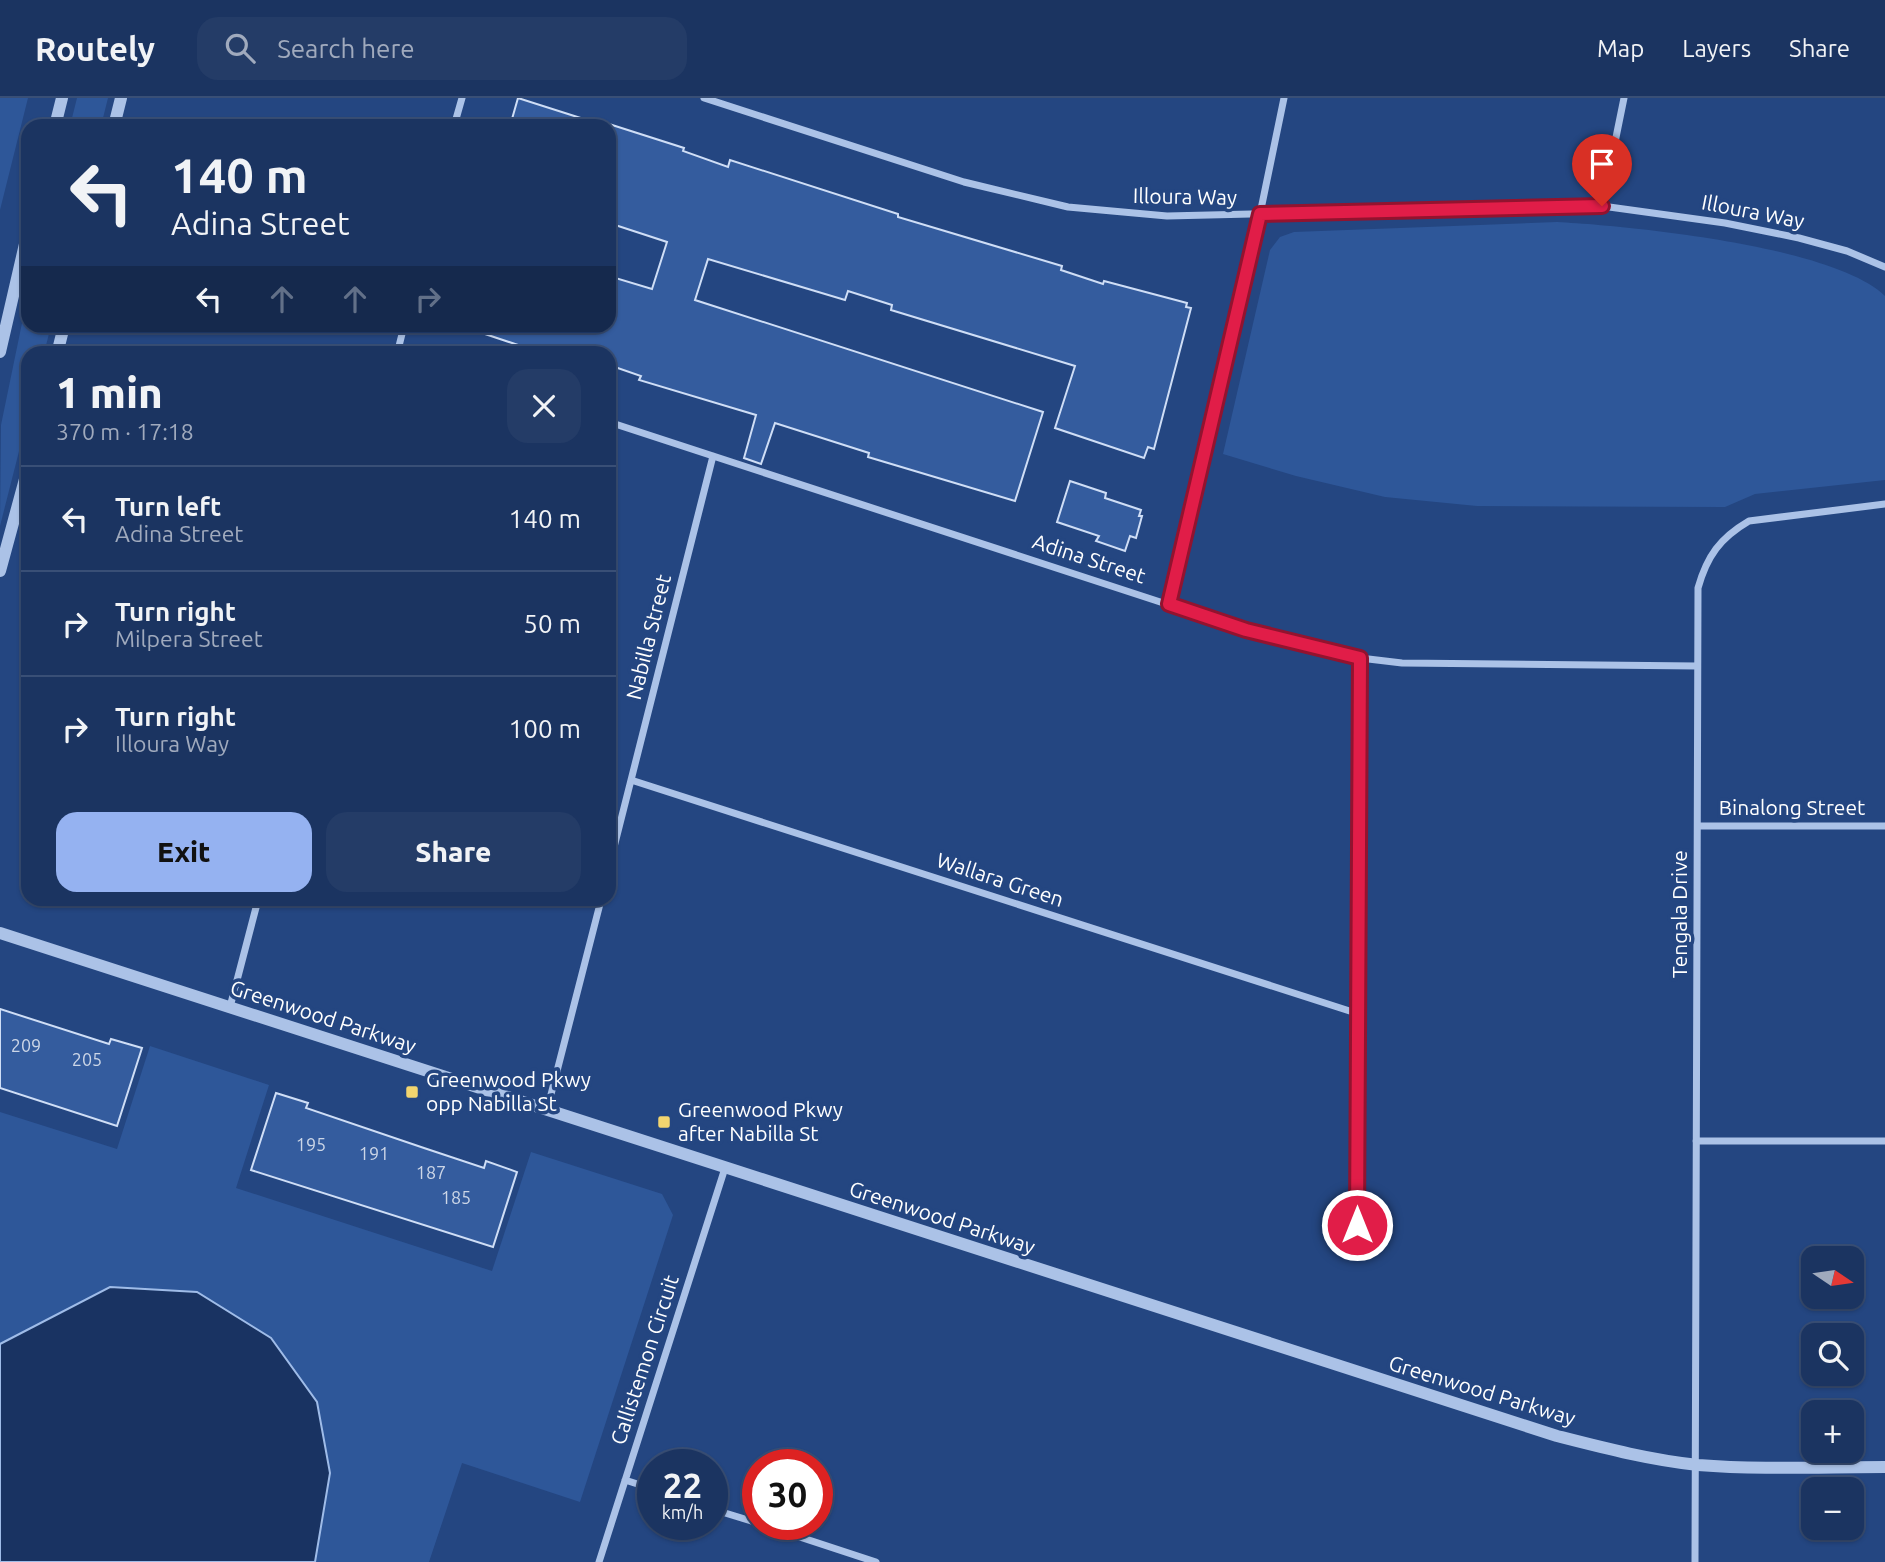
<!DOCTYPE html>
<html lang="en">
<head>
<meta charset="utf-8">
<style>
  :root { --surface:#1b3461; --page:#243c67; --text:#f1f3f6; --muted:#a0aabd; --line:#394f76; --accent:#95b2f1 }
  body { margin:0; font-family:Ubuntu,sans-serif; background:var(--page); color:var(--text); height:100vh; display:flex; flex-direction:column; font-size:26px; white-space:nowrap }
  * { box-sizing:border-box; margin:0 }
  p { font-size:23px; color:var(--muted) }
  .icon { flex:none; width:38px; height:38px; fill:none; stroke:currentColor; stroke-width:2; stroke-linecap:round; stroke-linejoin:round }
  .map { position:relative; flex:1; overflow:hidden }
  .side { position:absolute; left:21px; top:248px; width:595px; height:560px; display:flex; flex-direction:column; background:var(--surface); border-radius:21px; box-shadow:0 2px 5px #0004,0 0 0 2px var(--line) }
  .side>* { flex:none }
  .guide { position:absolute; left:21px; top:21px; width:595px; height:214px; border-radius:21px; box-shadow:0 2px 5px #0004,0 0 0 2px var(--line); background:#1b3461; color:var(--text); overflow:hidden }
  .needle { width:46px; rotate:103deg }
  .fabs { position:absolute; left:1801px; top:1148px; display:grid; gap:14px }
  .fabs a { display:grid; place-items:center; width:63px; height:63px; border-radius:14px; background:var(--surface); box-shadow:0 2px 5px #0004,0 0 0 2px var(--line); font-size:35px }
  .speed { position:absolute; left:637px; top:1351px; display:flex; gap:14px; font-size:35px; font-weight:700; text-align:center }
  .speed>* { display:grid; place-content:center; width:91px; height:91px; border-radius:50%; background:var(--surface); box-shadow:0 2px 5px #0004,0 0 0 2px var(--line); line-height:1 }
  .speed small { font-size:18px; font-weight:400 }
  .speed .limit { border:10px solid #d22; background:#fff; color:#111 }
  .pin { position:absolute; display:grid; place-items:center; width:60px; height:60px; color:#fff; margin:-72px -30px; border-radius:50% 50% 50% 0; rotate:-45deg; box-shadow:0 0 7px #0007 }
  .pin .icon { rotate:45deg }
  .me { position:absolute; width:77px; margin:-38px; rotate:0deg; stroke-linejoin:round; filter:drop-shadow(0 0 5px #0008) }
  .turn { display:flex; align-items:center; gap:24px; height:147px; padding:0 35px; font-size:32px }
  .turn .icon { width:91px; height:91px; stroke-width:2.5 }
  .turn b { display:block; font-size:49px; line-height:60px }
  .lanes { display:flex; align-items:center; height:66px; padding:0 35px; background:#0003; justify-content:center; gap:35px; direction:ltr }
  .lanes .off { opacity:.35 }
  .round { display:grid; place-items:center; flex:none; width:74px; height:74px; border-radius:21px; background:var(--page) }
  .summary { display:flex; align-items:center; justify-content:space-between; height:119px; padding:0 35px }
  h1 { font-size:42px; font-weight:800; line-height:52px }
  .cta { display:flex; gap:14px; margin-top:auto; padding:14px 35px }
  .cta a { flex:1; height:80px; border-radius:21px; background:var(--accent); color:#111; font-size:28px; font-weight:800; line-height:80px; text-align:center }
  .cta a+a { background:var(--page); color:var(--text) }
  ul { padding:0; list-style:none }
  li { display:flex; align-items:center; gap:21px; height:105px; padding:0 35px; border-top:2px solid var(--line) }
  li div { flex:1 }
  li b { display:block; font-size:26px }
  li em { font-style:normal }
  header { display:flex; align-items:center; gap:42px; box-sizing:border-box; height:98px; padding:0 35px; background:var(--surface); border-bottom:2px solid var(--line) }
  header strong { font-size:33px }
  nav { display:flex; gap:38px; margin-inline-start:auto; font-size:24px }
  .search { width:490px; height:63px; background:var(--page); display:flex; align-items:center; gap:18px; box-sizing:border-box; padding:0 24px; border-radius:21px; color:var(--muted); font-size:26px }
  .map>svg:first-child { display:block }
</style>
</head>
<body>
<header>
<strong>Routely</strong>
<div class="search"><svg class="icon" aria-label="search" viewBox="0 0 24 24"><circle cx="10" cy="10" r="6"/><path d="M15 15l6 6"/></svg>Search here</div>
<nav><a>Map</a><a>Layers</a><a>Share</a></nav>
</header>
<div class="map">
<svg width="1885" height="1464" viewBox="0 0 1885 1464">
  <rect width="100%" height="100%" fill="#244681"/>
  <path fill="#2e5799" d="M 0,0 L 28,0 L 0,112 Z
    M 77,0 L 108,0 L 101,28 L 70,28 Z
    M 1557,124 C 1631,128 1834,148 1885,198 L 1885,382 L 1755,396 L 1725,409 L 1477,408 L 1385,399 L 1296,378 L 1223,356 L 1270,152 L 1280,139 L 1294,134 Z
    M 28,196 L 28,228 L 51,228 L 44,255 L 28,256 L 28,318 L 0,428 L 1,327 Z
    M 150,948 L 269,987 L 236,1090 L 492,1173 L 531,1054 L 662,1096 L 673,1117 L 580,1404 L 462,1365 L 429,1464 L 0,1464 L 0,1014 L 117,1051 Z"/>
  <path fill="#193362" stroke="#9fbce8" stroke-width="2" d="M 110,1189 L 197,1194 L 271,1240 L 317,1304 L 330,1375 L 315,1464 L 0,1464 L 0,1246 Z"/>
  <path fill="#345c9e" stroke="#cfdef6" stroke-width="2" d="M 518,0 L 590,23 L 589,28 L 510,28 Z
    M 609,26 L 684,50 L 683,53 L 728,69 L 730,62 L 898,116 L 898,119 L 1062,168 L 1061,172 L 1103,186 L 1104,183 L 1187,205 L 1186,209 L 1191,210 L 1154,351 L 1148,349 L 1144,360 L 1055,330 L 1075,268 L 891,212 L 892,207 L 848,193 L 845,202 L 708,161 L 695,202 L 1043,314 L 1015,403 L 868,359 L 869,355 L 775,325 L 761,366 L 744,360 L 756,317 L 639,282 L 641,278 L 609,267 L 609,256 L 545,256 L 473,232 L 473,228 L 609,228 L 609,178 L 652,191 L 667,144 L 609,125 Z
    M 1070,383 L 1106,395 L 1105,400 L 1141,412 L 1139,418 L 1142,418 L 1136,440 L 1130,438 L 1125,453 L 1096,443 L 1099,438 L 1057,424 Z
    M 0,911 L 109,946 L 111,941 L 142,950 L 117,1028 L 0,990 Z
    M 276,995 L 308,1005 L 306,1010 L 424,1050 L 484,1070 L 486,1063 L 517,1074 L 493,1149 L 251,1072 Z"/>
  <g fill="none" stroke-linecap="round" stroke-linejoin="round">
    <path stroke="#abc2e7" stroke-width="7" d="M 704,0 L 964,84 L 1068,109 L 1167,118 L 1602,108 L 1725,125 L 1799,140 L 1847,153 L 1885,169
      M 454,28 L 462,0
      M 1602,108 L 1624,0
      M 397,256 L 404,228
      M 609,324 L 1246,532 L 1360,560 L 1402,565 L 1697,568
      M 1169,506 L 1260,116 L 1284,0
      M 631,682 L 1359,916
      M 1698,728 L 1885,728
      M 609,769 L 713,358
      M 230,909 L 258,802
      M 547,1012 L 601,802
      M 1696,1043 L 1885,1043
      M 1357,1127 L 1360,560
      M 625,1382 L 653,1391
      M 712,1411 L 758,1425
      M 760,1426 L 876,1464
      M 599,1464 L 725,1070
      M 1695,1464 L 1698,490 C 1707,458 1720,440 1749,423 L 1885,406"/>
    <path stroke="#abc2e7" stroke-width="12" d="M 55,28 L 62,0
      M 114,28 L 121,0
      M 0,254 L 28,133
      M 57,256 L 64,228
      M 0,473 L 28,370
      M 0,835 L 1557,1338 C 1604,1350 1650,1362 1698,1367 C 1760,1372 1823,1369 1885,1369"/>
  </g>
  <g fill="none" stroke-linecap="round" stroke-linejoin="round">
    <g stroke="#92132f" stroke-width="18">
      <path id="route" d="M 1357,1127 L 1360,560 L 1246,532 L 1169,506 L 1260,116 L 1602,108"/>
    </g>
    <use href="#route" stroke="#e11d48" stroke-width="12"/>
  </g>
  <g fill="#f2d56f" stroke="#244681" stroke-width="2.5">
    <rect x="405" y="987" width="14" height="14" rx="3.5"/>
    <rect x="657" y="1017" width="14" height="14" rx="3.5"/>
  </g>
  <g text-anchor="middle" stroke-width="7" stroke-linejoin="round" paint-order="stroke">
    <g font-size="18" fill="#ccd6e7">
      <text x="26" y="954">209</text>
      <text x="87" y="968">205</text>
      <text x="311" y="1053">195</text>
      <text x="374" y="1062">191</text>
      <text x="431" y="1081">187</text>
      <text x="456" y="1106">185</text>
    </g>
    <g font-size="21" fill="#fff" stroke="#244681">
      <text transform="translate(1185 99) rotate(1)" y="7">Illoura Way</text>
      <text transform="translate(1753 114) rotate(11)" y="7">Illoura Way</text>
      <text transform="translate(1089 461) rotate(18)" y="7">Adina Street</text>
      <text transform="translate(649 539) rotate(-76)" y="7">Nabilla Street</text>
      <text x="1792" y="717">Binalong Street</text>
      <text transform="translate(1000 782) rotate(18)" y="7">Wallara Green</text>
      <text transform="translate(1680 816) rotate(-90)" y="7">Tengala Drive</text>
      <text transform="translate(323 919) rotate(18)" y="7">Greenwood Parkway</text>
      <text transform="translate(942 1120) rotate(18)" y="7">Greenwood Parkway</text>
      <text transform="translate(645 1262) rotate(-72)" y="7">Callistemon Circuit</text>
      <text transform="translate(1482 1293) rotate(17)" y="7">Greenwood Parkway</text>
    </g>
    <g font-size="21" fill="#fff" stroke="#244681" text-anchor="start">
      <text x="426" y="989">Greenwood Pkwy<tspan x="426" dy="24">opp Nabilla St</tspan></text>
      <text x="678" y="1019">Greenwood Pkwy<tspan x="678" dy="24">after Nabilla St</tspan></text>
    </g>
  </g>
</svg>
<div class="fabs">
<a><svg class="needle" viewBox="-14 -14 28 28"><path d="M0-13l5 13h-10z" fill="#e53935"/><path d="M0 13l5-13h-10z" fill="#a0aabd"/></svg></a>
<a><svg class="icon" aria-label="search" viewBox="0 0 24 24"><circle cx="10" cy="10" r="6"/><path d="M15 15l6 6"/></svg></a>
<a>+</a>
<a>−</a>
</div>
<div class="speed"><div>22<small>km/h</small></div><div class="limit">30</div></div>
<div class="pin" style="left:1602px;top:108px;background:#d93025"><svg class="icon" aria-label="arrive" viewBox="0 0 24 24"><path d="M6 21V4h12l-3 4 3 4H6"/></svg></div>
<svg class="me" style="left:1357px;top:1127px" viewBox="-20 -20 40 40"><circle r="17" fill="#e11d48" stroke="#fff" stroke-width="3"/><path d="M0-11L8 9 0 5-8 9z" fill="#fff"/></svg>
<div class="guide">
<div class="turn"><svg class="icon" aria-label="left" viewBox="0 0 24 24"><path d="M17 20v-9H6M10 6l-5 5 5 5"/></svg><div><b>140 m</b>Adina Street</div></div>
<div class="lanes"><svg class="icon" aria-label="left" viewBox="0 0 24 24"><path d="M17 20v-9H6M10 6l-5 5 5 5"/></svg><svg class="icon off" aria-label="ahead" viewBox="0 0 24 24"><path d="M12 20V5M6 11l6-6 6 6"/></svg><svg class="icon off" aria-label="ahead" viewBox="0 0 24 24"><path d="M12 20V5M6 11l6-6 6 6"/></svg><svg class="icon off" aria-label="right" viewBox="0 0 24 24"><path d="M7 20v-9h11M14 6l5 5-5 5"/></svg></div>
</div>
<section class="side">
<div class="summary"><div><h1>1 min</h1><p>370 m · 17:18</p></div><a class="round"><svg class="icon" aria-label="close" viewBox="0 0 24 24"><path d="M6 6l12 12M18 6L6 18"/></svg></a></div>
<ul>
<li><svg class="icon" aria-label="left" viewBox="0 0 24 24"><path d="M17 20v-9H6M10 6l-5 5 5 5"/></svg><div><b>Turn left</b><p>Adina Street</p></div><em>140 m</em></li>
<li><svg class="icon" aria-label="right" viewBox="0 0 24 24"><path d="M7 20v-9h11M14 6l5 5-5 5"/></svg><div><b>Turn right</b><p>Milpera Street</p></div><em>50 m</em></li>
<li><svg class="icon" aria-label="right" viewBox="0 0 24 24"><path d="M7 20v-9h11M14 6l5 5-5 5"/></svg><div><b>Turn right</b><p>Illoura Way</p></div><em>100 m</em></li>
</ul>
<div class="cta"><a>Exit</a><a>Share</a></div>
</section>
</div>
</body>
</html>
